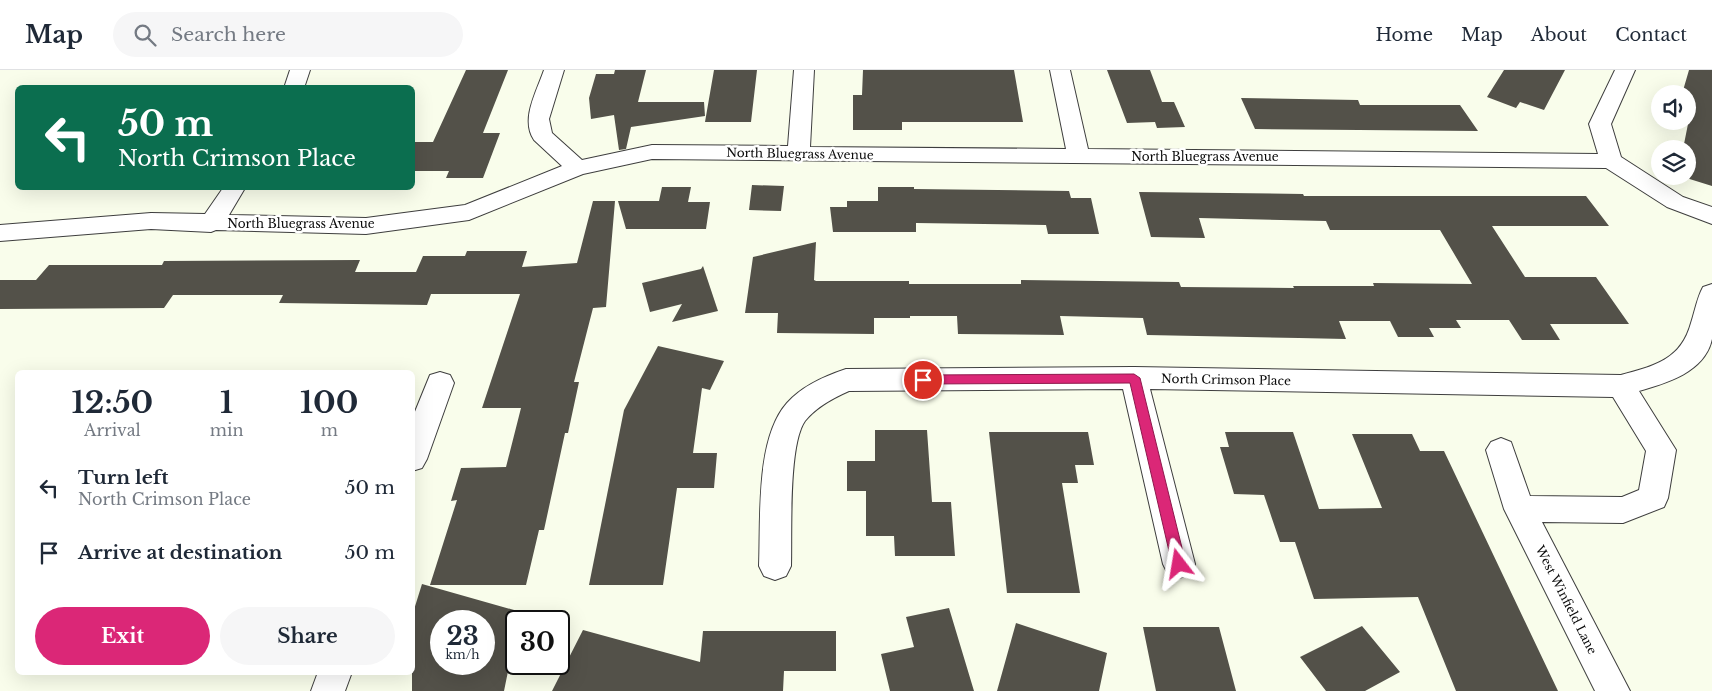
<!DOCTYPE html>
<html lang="en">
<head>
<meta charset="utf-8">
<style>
  :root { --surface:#fff; --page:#f6f6f7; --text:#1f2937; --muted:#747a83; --line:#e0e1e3; --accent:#db2777 }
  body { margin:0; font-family:"Libre Baskerville",serif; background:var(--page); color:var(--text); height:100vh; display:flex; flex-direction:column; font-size:19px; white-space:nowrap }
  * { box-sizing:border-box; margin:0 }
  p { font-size:16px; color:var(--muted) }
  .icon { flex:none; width:28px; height:28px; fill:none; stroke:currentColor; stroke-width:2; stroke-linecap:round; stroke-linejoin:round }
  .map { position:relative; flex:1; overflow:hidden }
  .sheet { position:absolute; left:15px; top:300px; width:400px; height:305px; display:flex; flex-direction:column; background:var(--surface); border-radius:8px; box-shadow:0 5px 20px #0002 }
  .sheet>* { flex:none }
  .top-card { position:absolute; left:15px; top:15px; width:400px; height:105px; border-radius:8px; box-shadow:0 5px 20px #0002; background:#0b6e4f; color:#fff; overflow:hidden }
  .tools { position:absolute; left:1651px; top:15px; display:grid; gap:10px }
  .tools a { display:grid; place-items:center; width:45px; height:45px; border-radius:50%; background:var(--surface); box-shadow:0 5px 20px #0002; font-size:25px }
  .speed { position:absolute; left:430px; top:540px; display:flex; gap:10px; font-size:25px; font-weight:700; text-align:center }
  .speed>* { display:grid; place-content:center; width:65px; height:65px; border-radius:50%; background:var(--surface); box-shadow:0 5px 20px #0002; line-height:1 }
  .speed small { font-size:12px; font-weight:400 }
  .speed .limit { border:2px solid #111; border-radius:8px; background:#fff; color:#111 }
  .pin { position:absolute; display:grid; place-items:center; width:42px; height:42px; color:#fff; margin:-21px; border:2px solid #fff; border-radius:50%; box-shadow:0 1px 5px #0007 }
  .me { position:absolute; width:55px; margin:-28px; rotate:346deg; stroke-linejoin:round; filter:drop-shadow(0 0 4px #0008) }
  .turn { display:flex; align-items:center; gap:18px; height:105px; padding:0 20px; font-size:22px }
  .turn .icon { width:65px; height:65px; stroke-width:2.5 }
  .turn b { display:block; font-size:35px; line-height:42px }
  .eta { display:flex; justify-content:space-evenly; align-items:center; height:85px; text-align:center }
  .eta b { font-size:30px; font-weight:700; line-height:35px }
  .cta { display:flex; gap:10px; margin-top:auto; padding:10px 20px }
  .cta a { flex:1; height:58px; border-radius:30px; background:var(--accent); color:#fff; font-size:20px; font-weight:700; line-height:58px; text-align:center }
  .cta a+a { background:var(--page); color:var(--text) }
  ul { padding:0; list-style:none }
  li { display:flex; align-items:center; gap:15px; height:65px; padding:0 20px }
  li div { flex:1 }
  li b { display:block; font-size:19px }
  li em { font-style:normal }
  header { display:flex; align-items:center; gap:30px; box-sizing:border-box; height:70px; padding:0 25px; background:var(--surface); border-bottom:1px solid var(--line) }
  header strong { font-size:24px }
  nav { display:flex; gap:28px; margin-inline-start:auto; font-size:18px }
  .search { width:350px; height:45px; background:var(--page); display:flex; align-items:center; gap:12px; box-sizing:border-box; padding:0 18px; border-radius:28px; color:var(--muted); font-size:19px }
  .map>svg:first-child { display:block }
</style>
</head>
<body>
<header>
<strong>Map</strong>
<div class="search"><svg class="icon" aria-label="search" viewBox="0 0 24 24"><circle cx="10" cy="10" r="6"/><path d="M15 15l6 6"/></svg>Search here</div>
<nav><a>Home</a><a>Map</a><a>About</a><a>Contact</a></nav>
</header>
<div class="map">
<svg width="1712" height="621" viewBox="0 0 1712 621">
  <rect width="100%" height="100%" fill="#f9fdeb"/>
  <path fill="#535149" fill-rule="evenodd" d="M 466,0 L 508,0 L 483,63 L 500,63 L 483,108 L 446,108 L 449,101 L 412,101 L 412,72 L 433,72 Z
    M 615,0 L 646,0 L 638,32 L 704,32 L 705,46 L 631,57 L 626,79 L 619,80 L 614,45 L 591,49 L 589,28 L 596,4 L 614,4 Z
    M 714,0 L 757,0 L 751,52 L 705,52 Z
    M 863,0 L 1014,0 L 1023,52 L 902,52 L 902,60 L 853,60 L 853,25 L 862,25 Z
    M 1107,0 L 1150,0 L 1162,32 L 1174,32 L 1185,57 L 1157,58 L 1155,52 L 1127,53 Z
    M 1504,0 L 1565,0 L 1544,40 L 1520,32 L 1516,38 L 1487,27 Z
    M 1689,0 L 1712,0 L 1712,116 L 1680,106 L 1688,106 L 1688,79 L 1683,79 L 1691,39 L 1688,38 L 1688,24 L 1682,24 Z
    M 1241,28 L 1358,30 L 1360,35 L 1460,35 L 1478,61 L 1255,59 Z
    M 752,115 L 784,116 L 781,141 L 749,140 Z
    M 662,117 L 691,117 L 688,132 L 710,132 L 706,159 L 626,159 L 618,131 L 659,131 Z
    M 878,117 L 914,117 L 914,119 L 1069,121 L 1071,128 L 1091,128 L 1099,164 L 1048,164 L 1046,155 L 916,153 L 916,162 L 833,162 L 830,137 L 847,137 L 847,131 L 878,131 Z
    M 1139,122 L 1303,124 L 1304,126 L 1586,126 L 1609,156 L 1492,156 L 1525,207 L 1596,207 L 1629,254 L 1550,254 L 1560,270 L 1522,270 L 1509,250 L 1456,250 L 1461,258 L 1429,258 L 1434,267 L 1398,267 L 1390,251 L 1339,251 L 1346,269 L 1299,268 L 1147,265 L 1143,248 L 1060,246 L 1064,265 L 958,264 L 957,246 L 910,246 L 910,248 L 874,248 L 874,264 L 777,263 L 778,243 L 745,243 L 753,187 L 816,172 L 814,210 L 816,211 L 909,211 L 909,214 L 1021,214 L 1021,210 L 1179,212 L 1181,217 L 1294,218 L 1293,216 L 1374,216 L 1373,213 L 1472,214 L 1440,160 L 1330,160 L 1326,151 L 1199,148 L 1205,168 L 1151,167 Z
    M 593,131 L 615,131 L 606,237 L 593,238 L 574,312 L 579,312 L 568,363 L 565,363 L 544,460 L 539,460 L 526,515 L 430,515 L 457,430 L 451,431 L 461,398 L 506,397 L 521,338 L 482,338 L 520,224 L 431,224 L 427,235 L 279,233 L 283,225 L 173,225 L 164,238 L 0,239 L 0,210 L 36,210 L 49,195 L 162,195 L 164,191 L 360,190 L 355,202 L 416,202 L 423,186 L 465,186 L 467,181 L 527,181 L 522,197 L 577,193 Z
    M 703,196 L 718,241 L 672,252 L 682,234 L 650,242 L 642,213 L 701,199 Z
    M 658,276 L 724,291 L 710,320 L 702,318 L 693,383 L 717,383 L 714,418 L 677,418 L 663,515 L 589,515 L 624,340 Z
    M 875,360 L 927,360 L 932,432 L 951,432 L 955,486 L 895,486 L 894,466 L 866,466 L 866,421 L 847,421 L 847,391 L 875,391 Z
    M 989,362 L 1088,362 L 1094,395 L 1075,395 L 1078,413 L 1062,413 L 1080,523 L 1007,523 Z
    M 1225,362 L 1293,362 L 1319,439 L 1382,438 L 1352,364 L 1412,364 L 1420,381 L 1444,381 L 1558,621 L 1456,621 L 1418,527 L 1314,529 L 1295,472 L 1280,472 L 1264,425 L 1234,424 L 1220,377 L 1229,377 Z
    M 422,514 L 521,542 L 519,551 L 516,551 L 516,562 L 504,621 L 412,621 L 412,546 ZM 441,551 L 484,551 L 484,594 L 441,594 Z
    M 949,538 L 974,621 L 890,621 L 881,584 L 914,577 L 906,547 Z
    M 1016,553 L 1107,583 L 1099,621 L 997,621 Z
    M 1362,556 L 1400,602 L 1365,621 L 1326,621 L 1300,587 Z
    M 1143,557 L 1219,557 L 1236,621 L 1156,621 Z
    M 583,560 L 700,592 L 703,561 L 836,561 L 836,601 L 784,601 L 783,621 L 552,621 Z"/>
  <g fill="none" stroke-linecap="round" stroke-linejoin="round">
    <g stroke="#3e3e3e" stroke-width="2">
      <path id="minor" d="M 290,0 L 310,0 L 304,18 L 284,18 Z
        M 544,0 L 564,0 L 549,49 L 552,63 L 582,90 L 652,75 L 788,76 L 794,0 L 814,0 L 810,77 L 1066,79 L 1050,0 L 1070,0 L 1088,79 L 1598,84 L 1589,54 L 1615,0 L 1635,0 L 1611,54 L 1621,87 L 1683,127 L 1712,137 L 1712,154 L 1667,137 L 1606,98 L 652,89 L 583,104 L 469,150 L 366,164 L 216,160 L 211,162 L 151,159 L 0,171 L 0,155 L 151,143 L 205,144 L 223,118 L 245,118 L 229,145 L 366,148 L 465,135 L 562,96 L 534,70 C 520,49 537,21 544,0 Z
        M 1712,214 C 1712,230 1712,253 1712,269 C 1705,302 1667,313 1639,321 L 1676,380 L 1668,428 L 1664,437 L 1623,453 L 1542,452 L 1630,621 L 1595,621 L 1504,439 L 1486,380 L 1491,372 L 1501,368 L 1511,372 L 1530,426 L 1622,427 L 1639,420 L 1646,381 L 1613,327 L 1150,319 L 1195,494 L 1190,504 L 1179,508 L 1168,504 L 1163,494 L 1123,319 L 849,321 C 833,328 816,337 805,351 C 788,375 792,464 791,496 L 786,506 L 775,510 L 764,506 L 759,496 C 761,450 755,369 787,333 C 802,316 825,306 846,299 L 1134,297 L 1621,305 C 1654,296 1681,290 1691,253 C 1695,241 1697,228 1703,217 Z
        M 440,302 L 450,305 L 454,313 L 427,389 L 422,398 L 412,401 L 412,349 L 430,305 Z
        M 318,602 L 352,602 L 345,621 L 311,621 Z"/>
    </g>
    <use href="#minor" fill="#fff" fill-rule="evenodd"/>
  </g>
  <path fill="#db2777" stroke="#8e194d" d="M 1134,304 L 1140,308 L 1186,494 L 1184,498 L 1179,500 L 1174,498 L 1172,494 L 1130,313 L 923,314 L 917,310 L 923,305 Z"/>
  <g text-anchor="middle" stroke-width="5" stroke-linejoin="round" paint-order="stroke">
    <g font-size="12" fill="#0b0b0b" stroke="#fff">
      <text transform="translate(800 84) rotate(1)" y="4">North Bluegrass Avenue</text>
      <text x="1205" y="91">North Bluegrass Avenue</text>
      <text x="301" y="158">North Bluegrass Avenue</text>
      <text transform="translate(1226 310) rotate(1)" y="4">North Crimson Place</text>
      <text transform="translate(1566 530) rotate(63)" y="4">West Winfield Lane</text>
    </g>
  </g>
</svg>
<div class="tools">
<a><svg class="icon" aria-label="sound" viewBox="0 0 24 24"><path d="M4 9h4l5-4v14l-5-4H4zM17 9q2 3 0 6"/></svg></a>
<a><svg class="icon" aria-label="layers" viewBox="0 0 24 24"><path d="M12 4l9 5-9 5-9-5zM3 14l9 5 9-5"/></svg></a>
</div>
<div class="speed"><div>23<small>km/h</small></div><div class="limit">30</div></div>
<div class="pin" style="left:923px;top:310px;background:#d93025"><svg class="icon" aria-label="arrive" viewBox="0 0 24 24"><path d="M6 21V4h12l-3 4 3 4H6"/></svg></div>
<svg class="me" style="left:1179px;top:494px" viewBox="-20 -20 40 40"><path d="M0-17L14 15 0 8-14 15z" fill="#db2777" stroke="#fff" stroke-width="4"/></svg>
<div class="top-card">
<div class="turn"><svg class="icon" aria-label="left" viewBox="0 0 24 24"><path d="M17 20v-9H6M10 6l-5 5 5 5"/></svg><div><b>50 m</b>North Crimson Place</div></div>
</div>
<section class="sheet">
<div class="eta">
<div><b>12:50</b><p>Arrival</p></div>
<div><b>1</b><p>min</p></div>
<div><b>100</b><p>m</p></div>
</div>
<ul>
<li><svg class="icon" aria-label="left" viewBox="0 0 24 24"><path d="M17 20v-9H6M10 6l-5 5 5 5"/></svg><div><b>Turn left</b><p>North Crimson Place</p></div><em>50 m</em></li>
<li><svg class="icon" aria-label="arrive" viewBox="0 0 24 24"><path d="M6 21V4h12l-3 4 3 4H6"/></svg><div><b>Arrive at destination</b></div><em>50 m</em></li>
</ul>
<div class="cta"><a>Exit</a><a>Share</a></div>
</section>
</div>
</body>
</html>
